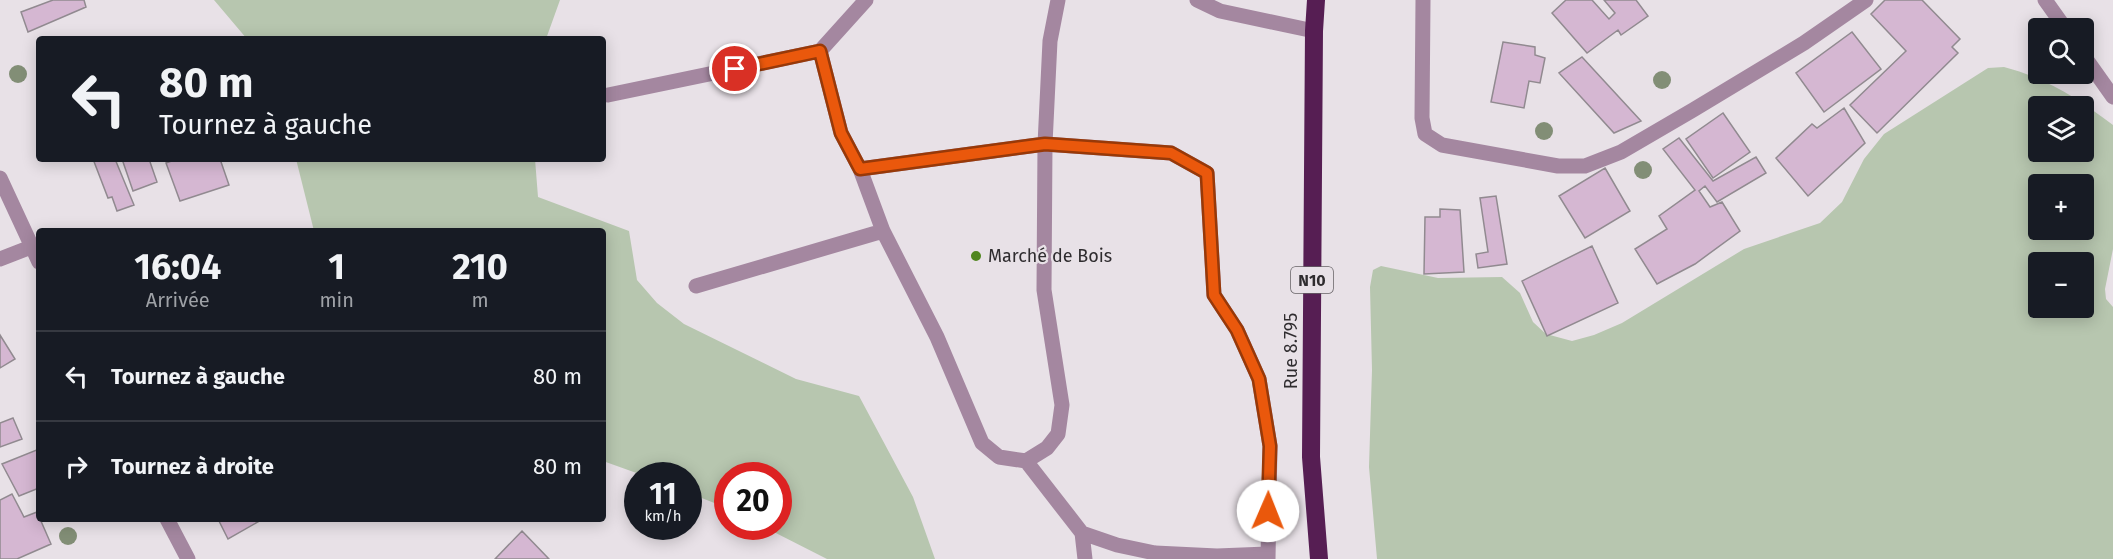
<!DOCTYPE html>
<html lang="fr">
<head>
<meta charset="utf-8">
<style>
  :root { --surface:#171b24; --page:#242831; --text:#f1f3f6; --muted:#9ea1a6; --line:#363941 }
  body { margin:0; font-family:"Fira Sans",sans-serif; background:var(--page); color:var(--text); height:100vh; display:flex; flex-direction:column; font-size:22px; white-space:nowrap }
  * { box-sizing:border-box; margin:0 }
  p { font-size:20px; color:var(--muted) }
  .icon { flex:none; width:33px; height:33px; fill:none; stroke:currentColor; stroke-width:2; stroke-linecap:round; stroke-linejoin:round }
  .map { position:relative; flex:1; overflow:hidden }
  .drawer { position:absolute; left:36px; top:228px; width:570px; height:294px; display:flex; flex-direction:column; background:var(--surface); border-radius:6px; box-shadow:0 3px 15px #0003 }
  .drawer>* { flex:none }
  .hud { position:absolute; left:36px; top:36px; width:570px; height:126px; border-radius:6px; box-shadow:0 3px 15px #0003; background:#171b24; color:var(--text); overflow:hidden }
  .buttons { position:absolute; left:2028px; top:18px; display:grid; gap:12px }
  .buttons a { display:grid; place-items:center; width:66px; height:66px; border-radius:6px; background:var(--surface); box-shadow:0 3px 15px #0003; font-size:30px }
  .speed { position:absolute; left:624px; top:462px; display:flex; gap:12px; font-size:30px; font-weight:700; text-align:center }
  .speed>* { display:grid; place-content:center; width:78px; height:78px; border-radius:50%; background:var(--surface); box-shadow:0 3px 15px #0003; line-height:1 }
  .speed small { font-size:15px; font-weight:400 }
  .speed .limit { border:9px solid #d22; background:#fff; color:#111 }
  .pin { position:absolute; display:grid; place-items:center; width:51px; height:51px; color:#fff; margin:-26px; border:3px solid #fff; border-radius:50%; box-shadow:0 2px 6px #0007 }
  .me { position:absolute; width:66px; margin:-33px; rotate:1deg; stroke-linejoin:round; filter:drop-shadow(0 0 4px #0008) }
  .turn { display:flex; align-items:center; gap:21px; height:126px; padding:0 24px; font-size:27px }
  .turn .icon { width:78px; height:78px; stroke-width:2.5 }
  .turn b { display:block; font-size:42px; line-height:51px }
  .eta { display:flex; justify-content:space-evenly; align-items:center; height:102px; text-align:center }
  .eta b { font-size:36px; font-weight:700; line-height:42px }
  ul { padding:0; list-style:none }
  li { display:flex; align-items:center; gap:18px; height:90px; padding:0 24px; border-top:2px solid var(--line) }
  li div { flex:1 }
  li b { display:block; font-size:22px }
  li em { font-style:normal }
  .map>svg:first-child { display:block }
</style>
</head>
<body>
<div class="map">
<svg width="2113" height="559" viewBox="0 0 2113 559">
  <rect width="100%" height="100%" fill="#e8e1e7"/>
  <path fill="#b7c6af" fill-rule="evenodd" d="M 214,0 L 560,0 L 546,39 L 247,39 Z
    M 2004,67 C 2046,78 2079,99 2113,125 L 2113,249 L 2105,289 L 2106,299 L 2113,307 L 2113,559 L 1377,559 L 1369,467 L 1372,370 L 1370,287 L 1373,270 L 1381,266 L 1438,278 L 1502,277 L 1520,293 L 1533,322 L 1546,334 L 1572,341 L 1594,335 L 1622,323 L 1744,249 L 1820,223 L 1842,202 L 1864,159 L 1884,134 L 1988,68 ZM 2038,106 L 2084,106 L 2084,152 L 2038,152 ZM 2038,184 L 2084,184 L 2084,230 L 2038,230 ZM 2038,262 L 2084,262 L 2084,308 L 2038,308 Z
    M 296,159 L 535,159 L 538,197 L 629,231 L 637,280 L 657,303 L 684,324 L 796,379 L 859,396 L 913,497 L 935,559 L 827,559 L 764,527 L 778,526 L 778,476 L 728,476 L 727,508 L 689,493 L 688,476 L 642,475 L 603,461 L 603,231 L 314,231 Z"/>
  <path fill="#d5b7d2" stroke="#918a90" stroke-width="1.5" d="M 53,0 L 84,0 L 86,7 L 28,32 L 21,12 Z
    M 1566,0 L 1592,0 L 1609,19 L 1615,13 L 1604,0 L 1636,0 L 1648,16 L 1621,35 L 1618,30 L 1587,53 L 1552,13 Z
    M 1885,0 L 1922,0 L 1960,39 L 1952,47 L 1958,53 L 1877,133 L 1850,105 L 1906,51 L 1871,14 Z
    M 1852,32 L 1881,69 L 1824,112 L 1796,73 Z
    M 1503,42 L 1535,47 L 1535,55 L 1545,58 L 1540,83 L 1529,81 L 1524,108 L 1491,102 Z
    M 1582,57 L 1641,121 L 1614,133 L 1559,73 Z
    M 1844,108 L 1865,143 L 1808,196 L 1776,158 L 1812,124 L 1817,128 Z
    M 1723,113 L 1750,152 L 1713,178 L 1686,139 Z
    M 1679,138 L 1713,181 L 1756,157 L 1766,173 L 1717,202 L 1705,186 L 1699,191 L 1710,207 L 1722,202 L 1740,231 L 1695,264 L 1657,284 L 1635,249 L 1667,229 L 1659,216 L 1695,190 L 1663,149 Z
    M 93,159 L 115,159 L 134,205 L 117,211 L 112,197 L 108,198 Z
    M 122,159 L 149,159 L 157,182 L 133,191 Z
    M 177,159 L 220,159 L 229,185 L 180,201 L 166,163 Z
    M 1605,168 L 1630,211 L 1585,238 L 1559,196 Z
    M 1496,196 L 1507,264 L 1478,268 L 1476,254 L 1488,252 L 1480,198 Z
    M 1440,209 L 1460,210 L 1464,272 L 1424,274 L 1425,217 L 1440,217 Z
    M 1592,246 L 1618,303 L 1547,336 L 1522,281 Z
    M 0,335 L 15,359 L 0,368 Z
    M 13,418 L 22,439 L 0,447 L 0,423 Z
    M 39,449 L 39,488 L 19,496 L 2,464 Z
    M 12,494 L 24,517 L 37,512 L 51,544 L 17,559 L 0,559 L 0,500 Z
    M 218,519 L 263,519 L 228,539 Z
    M 522,531 L 549,559 L 495,559 Z"/>
  <g fill="none" stroke-linecap="round" stroke-linejoin="round">
    <path stroke="#a487a0" stroke-width="15" d="M 866,0 L 820,51 L 841,133 L 860,169 L 883,231 L 937,337 L 982,443 L 999,457 L 1026,461 L 1047,448 L 1058,434 L 1062,405 L 1044,290 L 1045,144 L 1050,41 L 1058,0
      M 1197,0 L 1220,11 L 1314,31
      M 1423,0 L 1422,118 L 1425,134 L 1442,145 L 1558,166 L 1585,166 L 1621,152 L 1693,110 L 1804,43 L 1866,0
      M 2045,0 L 2065,28
      M 2084,56 L 2113,97
      M 608,95 L 820,51
      M 860,169 L 1045,144 L 1171,153 L 1207,173 L 1214,295 L 1237,330 L 1259,379 L 1270,446 L 1268,559
      M 0,178 L 39,262
      M 0,259 L 31,247
      M 696,286 L 883,231
      M 1026,461 L 1082,533 L 1117,545 L 1155,553 L 1217,556 L 1267,554
      M 167,519 L 188,559
      M 1082,533 L 1085,559"/>
    <path stroke="#561e53" stroke-width="18" d="M 1316,0 L 1314,31 L 1311,457 L 1319,559"/>
  </g>
  <g fill="#828e76">
    <circle cx="18" cy="74" r="9"/>
    <circle cx="1662" cy="80" r="9"/>
    <circle cx="1544" cy="131" r="9"/>
    <circle cx="1643" cy="170" r="9"/>
    <circle cx="68" cy="536" r="9"/>
  </g>
  <g fill="none" stroke-linecap="round" stroke-linejoin="round">
    <g stroke="#983908" stroke-width="15">
      <path id="route" d="M 735,69 L 820,51 L 841,133 L 860,169 L 1045,144 L 1171,153 L 1207,173 L 1214,295 L 1237,330 L 1259,379 L 1270,446 L 1268,511"/>
    </g>
    <use href="#route" stroke="#ea580c" stroke-width="10"/>
  </g>
  <circle fill="#50861f" stroke="#e8e1e7" stroke-width="2" cx="976" cy="256" r="6"/>
  <g text-anchor="middle" stroke-width="4.5" stroke-linejoin="round" paint-order="stroke">
    <rect fill="#e8e1e7" stroke="#666266" stroke-width="1.5" x="1291" y="267" width="42" height="26" rx="4.5"/>
    <g font-size="16" font-weight="bold" fill="#2f2c2f">
      <text x="1312" y="286">N10</text>
    </g>
    <g font-size="18" fill="#2f2c2f" stroke="#e8e1e7" text-anchor="start">
      <text x="988" y="262">Marché de Bois</text>
    </g>
    <g font-size="18" fill="#2f2c2f" stroke="#e8e1e7">
      <text transform="translate(1291 351) rotate(-90)" y="6">Rue 8.795</text>
    </g>
  </g>
</svg>
<div class="buttons">
<a><svg class="icon" aria-label="search" viewBox="0 0 24 24"><circle cx="10" cy="10" r="6"/><path d="M15 15l6 6"/></svg></a>
<a><svg class="icon" aria-label="layers" viewBox="0 0 24 24"><path d="M12 4l9 5-9 5-9-5zM3 14l9 5 9-5"/></svg></a>
<a>+</a>
<a>−</a>
</div>
<div class="speed"><div>11<small>km/h</small></div><div class="limit">20</div></div>
<div class="pin" style="left:735px;top:69px;background:#d93025"><svg class="icon" aria-label="arrive" viewBox="0 0 24 24"><path d="M6 21V4h12l-3 4 3 4H6"/></svg></div>
<svg class="me" style="left:1268px;top:511px" viewBox="-20 -20 40 40"><circle r="19" fill="#fff"/><path d="M0-13L10 11 0 6-10 11z" fill="#ea580c"/></svg>
<div class="hud">
<div class="turn"><svg class="icon" aria-label="left" viewBox="0 0 24 24"><path d="M17 20v-9H6M10 6l-5 5 5 5"/></svg><div><b>80 m</b>Tournez à gauche</div></div>
</div>
<section class="drawer">
<div class="eta">
<div><b>16:04</b><p>Arrivée</p></div>
<div><b>1</b><p>min</p></div>
<div><b>210</b><p>m</p></div>
</div>
<ul>
<li><svg class="icon" aria-label="left" viewBox="0 0 24 24"><path d="M17 20v-9H6M10 6l-5 5 5 5"/></svg><div><b>Tournez à gauche</b></div><em>80 m</em></li>
<li><svg class="icon" aria-label="right" viewBox="0 0 24 24"><path d="M7 20v-9h11M14 6l5 5-5 5"/></svg><div><b>Tournez à droite</b></div><em>80 m</em></li>
</ul>
</section>
</div>
</body>
</html>
